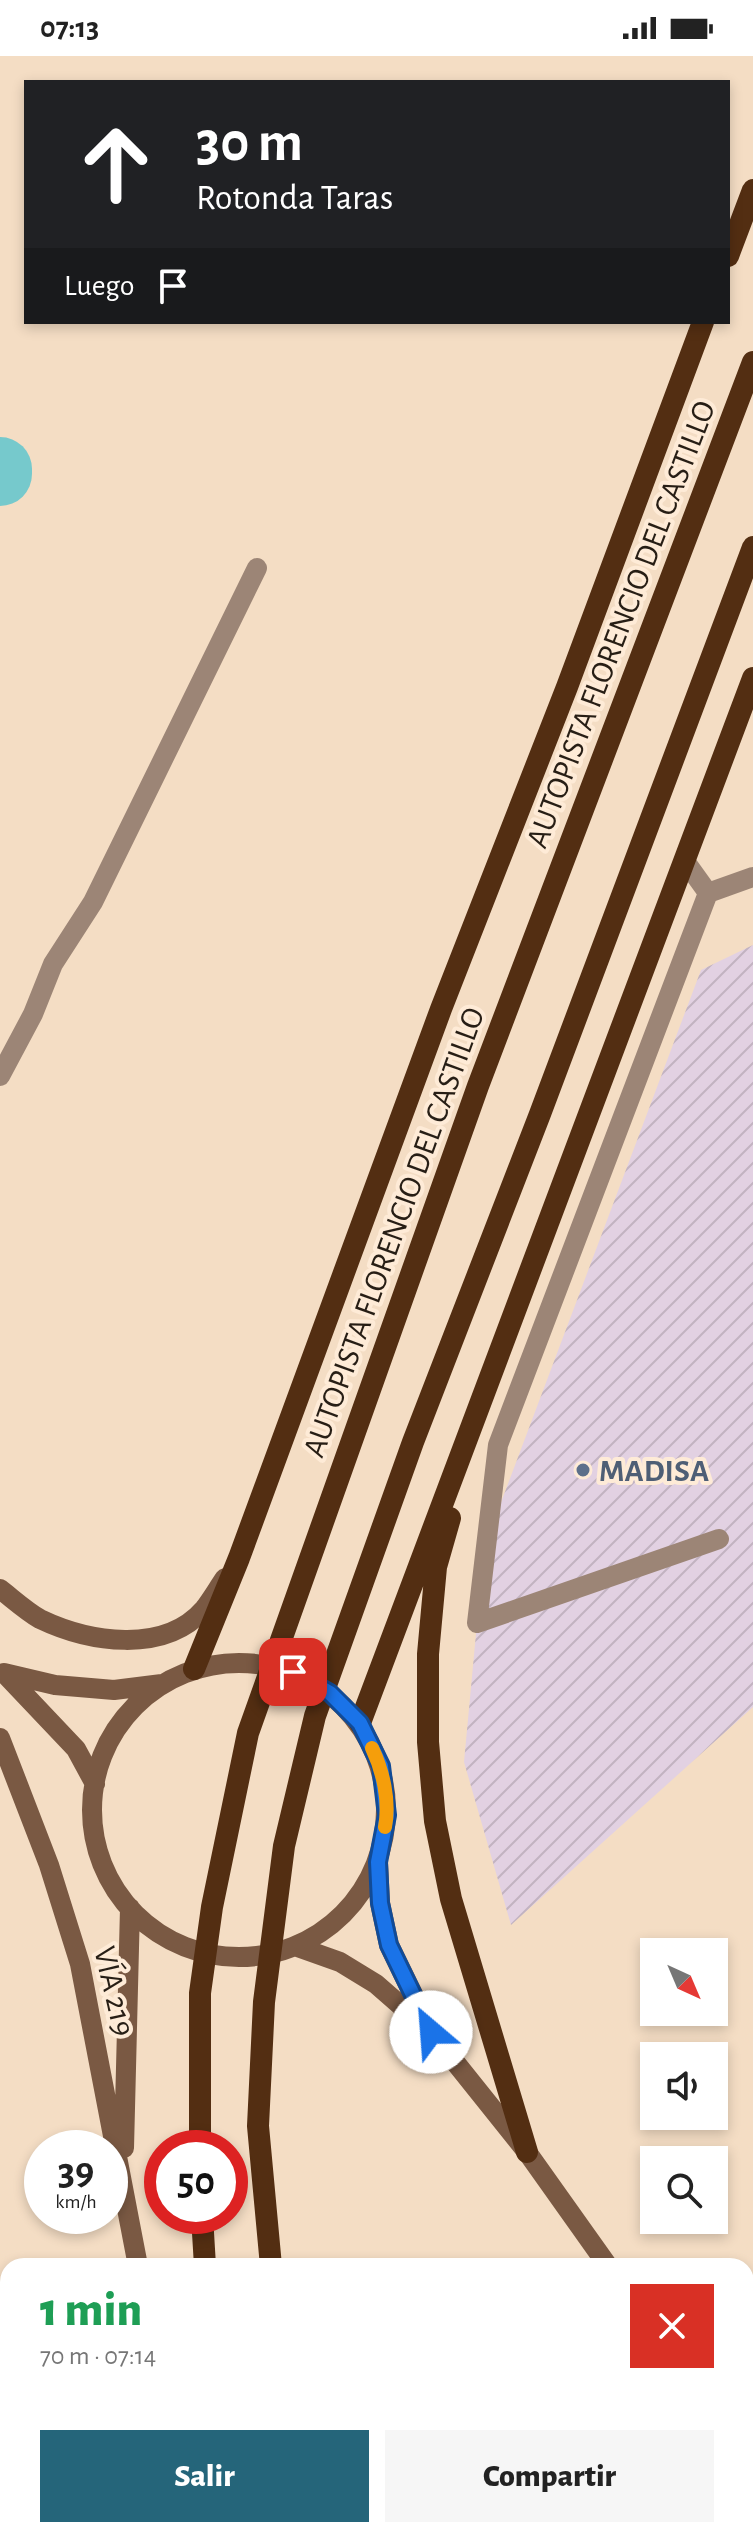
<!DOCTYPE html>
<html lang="es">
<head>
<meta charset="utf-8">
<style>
  :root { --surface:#fff; --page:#f6f6f6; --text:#222; --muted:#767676; --accent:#25657a }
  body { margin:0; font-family:"Alegreya Sans",sans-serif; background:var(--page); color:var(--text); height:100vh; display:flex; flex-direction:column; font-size:30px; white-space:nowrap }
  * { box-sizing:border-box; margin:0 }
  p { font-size:26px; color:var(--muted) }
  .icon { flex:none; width:44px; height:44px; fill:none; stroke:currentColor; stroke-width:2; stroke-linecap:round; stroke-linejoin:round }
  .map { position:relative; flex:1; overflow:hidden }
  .sheet { position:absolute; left:0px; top:2202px; width:754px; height:280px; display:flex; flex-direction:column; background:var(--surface); border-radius:24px 24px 0 0; box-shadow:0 4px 12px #0003 }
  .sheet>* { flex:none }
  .top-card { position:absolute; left:24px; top:24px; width:706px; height:244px; border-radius:0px; box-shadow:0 4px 12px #0003; background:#202124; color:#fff; overflow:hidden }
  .needle { width:52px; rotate:136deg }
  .tools { position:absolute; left:640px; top:1882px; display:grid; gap:16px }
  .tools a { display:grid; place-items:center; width:88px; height:88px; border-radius:0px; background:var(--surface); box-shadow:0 4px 12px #0003; font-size:40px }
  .speed { position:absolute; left:24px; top:2074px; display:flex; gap:16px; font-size:40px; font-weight:700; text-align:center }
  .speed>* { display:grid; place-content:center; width:104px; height:104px; border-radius:50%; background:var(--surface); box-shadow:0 4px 12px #0003; line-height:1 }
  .speed small { font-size:20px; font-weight:400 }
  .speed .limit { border:12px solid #d22; background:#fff; color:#111 }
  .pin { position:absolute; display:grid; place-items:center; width:68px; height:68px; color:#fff; margin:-34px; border-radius:16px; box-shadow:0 4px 12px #0006 }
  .me { position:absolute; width:88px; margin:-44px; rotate:333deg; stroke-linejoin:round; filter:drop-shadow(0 0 6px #0008) }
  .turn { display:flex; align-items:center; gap:28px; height:168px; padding:0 40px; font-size:36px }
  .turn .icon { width:104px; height:104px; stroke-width:2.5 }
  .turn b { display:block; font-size:56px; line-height:68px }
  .then { display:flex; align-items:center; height:76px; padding:0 40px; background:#0003; gap:16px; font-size:30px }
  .round { display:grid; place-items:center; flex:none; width:84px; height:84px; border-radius:0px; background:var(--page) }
  .overview { display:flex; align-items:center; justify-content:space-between; height:136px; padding:0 40px }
  h1 { font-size:48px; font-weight:800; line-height:60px; color:#1e9e55 }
  .primary-button { display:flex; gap:16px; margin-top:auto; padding:16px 40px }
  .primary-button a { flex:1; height:92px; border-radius:0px; background:var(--accent); color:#fff; font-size:32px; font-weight:800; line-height:92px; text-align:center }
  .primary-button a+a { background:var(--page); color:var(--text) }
  .status { display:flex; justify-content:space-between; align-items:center; height:56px; padding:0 40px; background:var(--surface); direction:ltr }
  .status svg { height:22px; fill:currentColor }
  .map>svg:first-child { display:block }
</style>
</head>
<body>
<div class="status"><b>07:13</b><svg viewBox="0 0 49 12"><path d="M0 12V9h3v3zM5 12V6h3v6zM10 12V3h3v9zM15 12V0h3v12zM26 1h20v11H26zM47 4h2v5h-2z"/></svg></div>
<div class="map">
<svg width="753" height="2482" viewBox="0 0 753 2482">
  <defs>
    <pattern id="industrial-furrows" width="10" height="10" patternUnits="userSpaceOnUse" patternTransform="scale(2)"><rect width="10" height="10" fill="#e2d1e2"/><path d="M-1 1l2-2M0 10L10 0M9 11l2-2" fill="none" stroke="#c2b3c1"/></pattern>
  </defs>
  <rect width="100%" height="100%" fill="#f4ddc4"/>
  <path fill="url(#industrial-furrows)" d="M 753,889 L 753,1651 L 511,1869 L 464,1706 L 477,1567 L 476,1513 L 701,914 Z"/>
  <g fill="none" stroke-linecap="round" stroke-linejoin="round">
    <path stroke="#76c9cc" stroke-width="64" d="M 0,413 L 0,418"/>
    <path stroke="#9c8576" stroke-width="20" d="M 685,805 L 708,837 L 753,821
      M 708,837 L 498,1389 L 477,1567 L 719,1483
      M 0,1020 L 33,958 L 53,908 L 93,846 L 257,512"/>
    <path stroke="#9c8576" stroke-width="20" d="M 689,2482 L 695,2474"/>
    <path stroke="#7a5943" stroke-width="20" d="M 0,1533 C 13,1543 26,1555 40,1563 C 88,1586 164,1599 204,1553 C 212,1543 218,1532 225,1522
      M92 1754a147 147 0 1 1 294 0a147 147 0 1 1-294 0Z
      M 4,1617 L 55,1629 L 114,1634 L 162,1628
      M 5,1618 L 76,1693 L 95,1728
      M 0,1682 L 49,1809 L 80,1908 L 138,2210
      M 378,1807 L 380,1847 L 389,1889 L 426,1965
      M 295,1890 L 340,1906 L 376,1928 L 431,1976 L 527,2096 L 608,2210
      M 124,2092 L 130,1852
      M 746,2418 L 753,2429
      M 206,2474 L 209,2482"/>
    <path stroke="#532e12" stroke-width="22" d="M 728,200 L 753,134
      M 450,1462 L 436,1511 L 428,1598 L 428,1686 L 435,1765 L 451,1843 L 527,2096
      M 194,1613 L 239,1502 L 441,953 L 567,631 L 703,266
      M 360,1667 L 753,622
      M 200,2092 L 200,1937 L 212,1851 L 248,1677 L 478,1030 L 753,306
      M 202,2160 L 205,2210
      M 271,2210 L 258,2070 L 264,1946 L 284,1790 L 315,1660 L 413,1386 L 540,1058 L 753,491
      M 262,2474 L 264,2482
      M 329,2474 L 332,2482"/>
  </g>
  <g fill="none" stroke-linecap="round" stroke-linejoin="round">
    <g stroke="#114b97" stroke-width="20">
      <path id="route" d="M 293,1616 L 330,1637 L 360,1667 L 381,1710 L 387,1759 L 378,1806 L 380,1847 L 389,1889 L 431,1976"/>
    </g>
    <use href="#route" stroke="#1a73e8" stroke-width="14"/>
    <path stroke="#f59e0b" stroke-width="14" d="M 372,1692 C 383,1715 390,1745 385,1771"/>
  </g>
  <circle fill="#5c6f8a" stroke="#feebd7" stroke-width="3" cx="583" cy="1414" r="8"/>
  <g text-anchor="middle" stroke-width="8" stroke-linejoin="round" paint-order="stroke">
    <g font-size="32" fill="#271e15" stroke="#feebd7">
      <text transform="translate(620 568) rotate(-69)" y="11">AUTOPISTA FLORENCIO DEL CASTILLO</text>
      <text transform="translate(393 1176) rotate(-70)" y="11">AUTOPISTA FLORENCIO DEL CASTILLO</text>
      <text transform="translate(115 1935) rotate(77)" y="11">VÍA 219</text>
    </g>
    <g font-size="32" font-weight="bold" fill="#4e5e75" stroke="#feebd7" text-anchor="start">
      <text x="599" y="1425">MADISA</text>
    </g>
  </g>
</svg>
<div class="tools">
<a><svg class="needle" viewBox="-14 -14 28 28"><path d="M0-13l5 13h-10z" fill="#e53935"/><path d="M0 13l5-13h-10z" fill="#767676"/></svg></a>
<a><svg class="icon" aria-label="sound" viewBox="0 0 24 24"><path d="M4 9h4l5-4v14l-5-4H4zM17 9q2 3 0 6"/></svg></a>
<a><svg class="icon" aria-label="search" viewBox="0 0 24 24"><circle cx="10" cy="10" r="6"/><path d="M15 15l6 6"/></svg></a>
</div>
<div class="speed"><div>39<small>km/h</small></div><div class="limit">50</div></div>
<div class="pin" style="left:293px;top:1616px;background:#d93025"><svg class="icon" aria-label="arrive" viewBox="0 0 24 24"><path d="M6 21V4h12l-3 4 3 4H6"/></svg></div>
<svg class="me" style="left:431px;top:1976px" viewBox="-20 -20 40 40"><circle r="19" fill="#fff"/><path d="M0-13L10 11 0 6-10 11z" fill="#1a73e8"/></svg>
<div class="top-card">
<div class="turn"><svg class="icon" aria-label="ahead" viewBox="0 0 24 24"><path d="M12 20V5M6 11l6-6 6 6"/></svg><div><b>30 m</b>Rotonda Taras</div></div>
<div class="then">Luego<svg class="icon" aria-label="arrive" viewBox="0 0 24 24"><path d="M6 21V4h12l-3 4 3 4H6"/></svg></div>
</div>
<section class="sheet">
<div class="overview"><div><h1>1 min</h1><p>70 m · 07:14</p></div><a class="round" style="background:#d93025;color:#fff"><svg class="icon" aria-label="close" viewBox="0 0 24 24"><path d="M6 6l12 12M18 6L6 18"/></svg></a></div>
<div class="primary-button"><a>Salir</a><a>Compartir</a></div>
</section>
</div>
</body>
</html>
